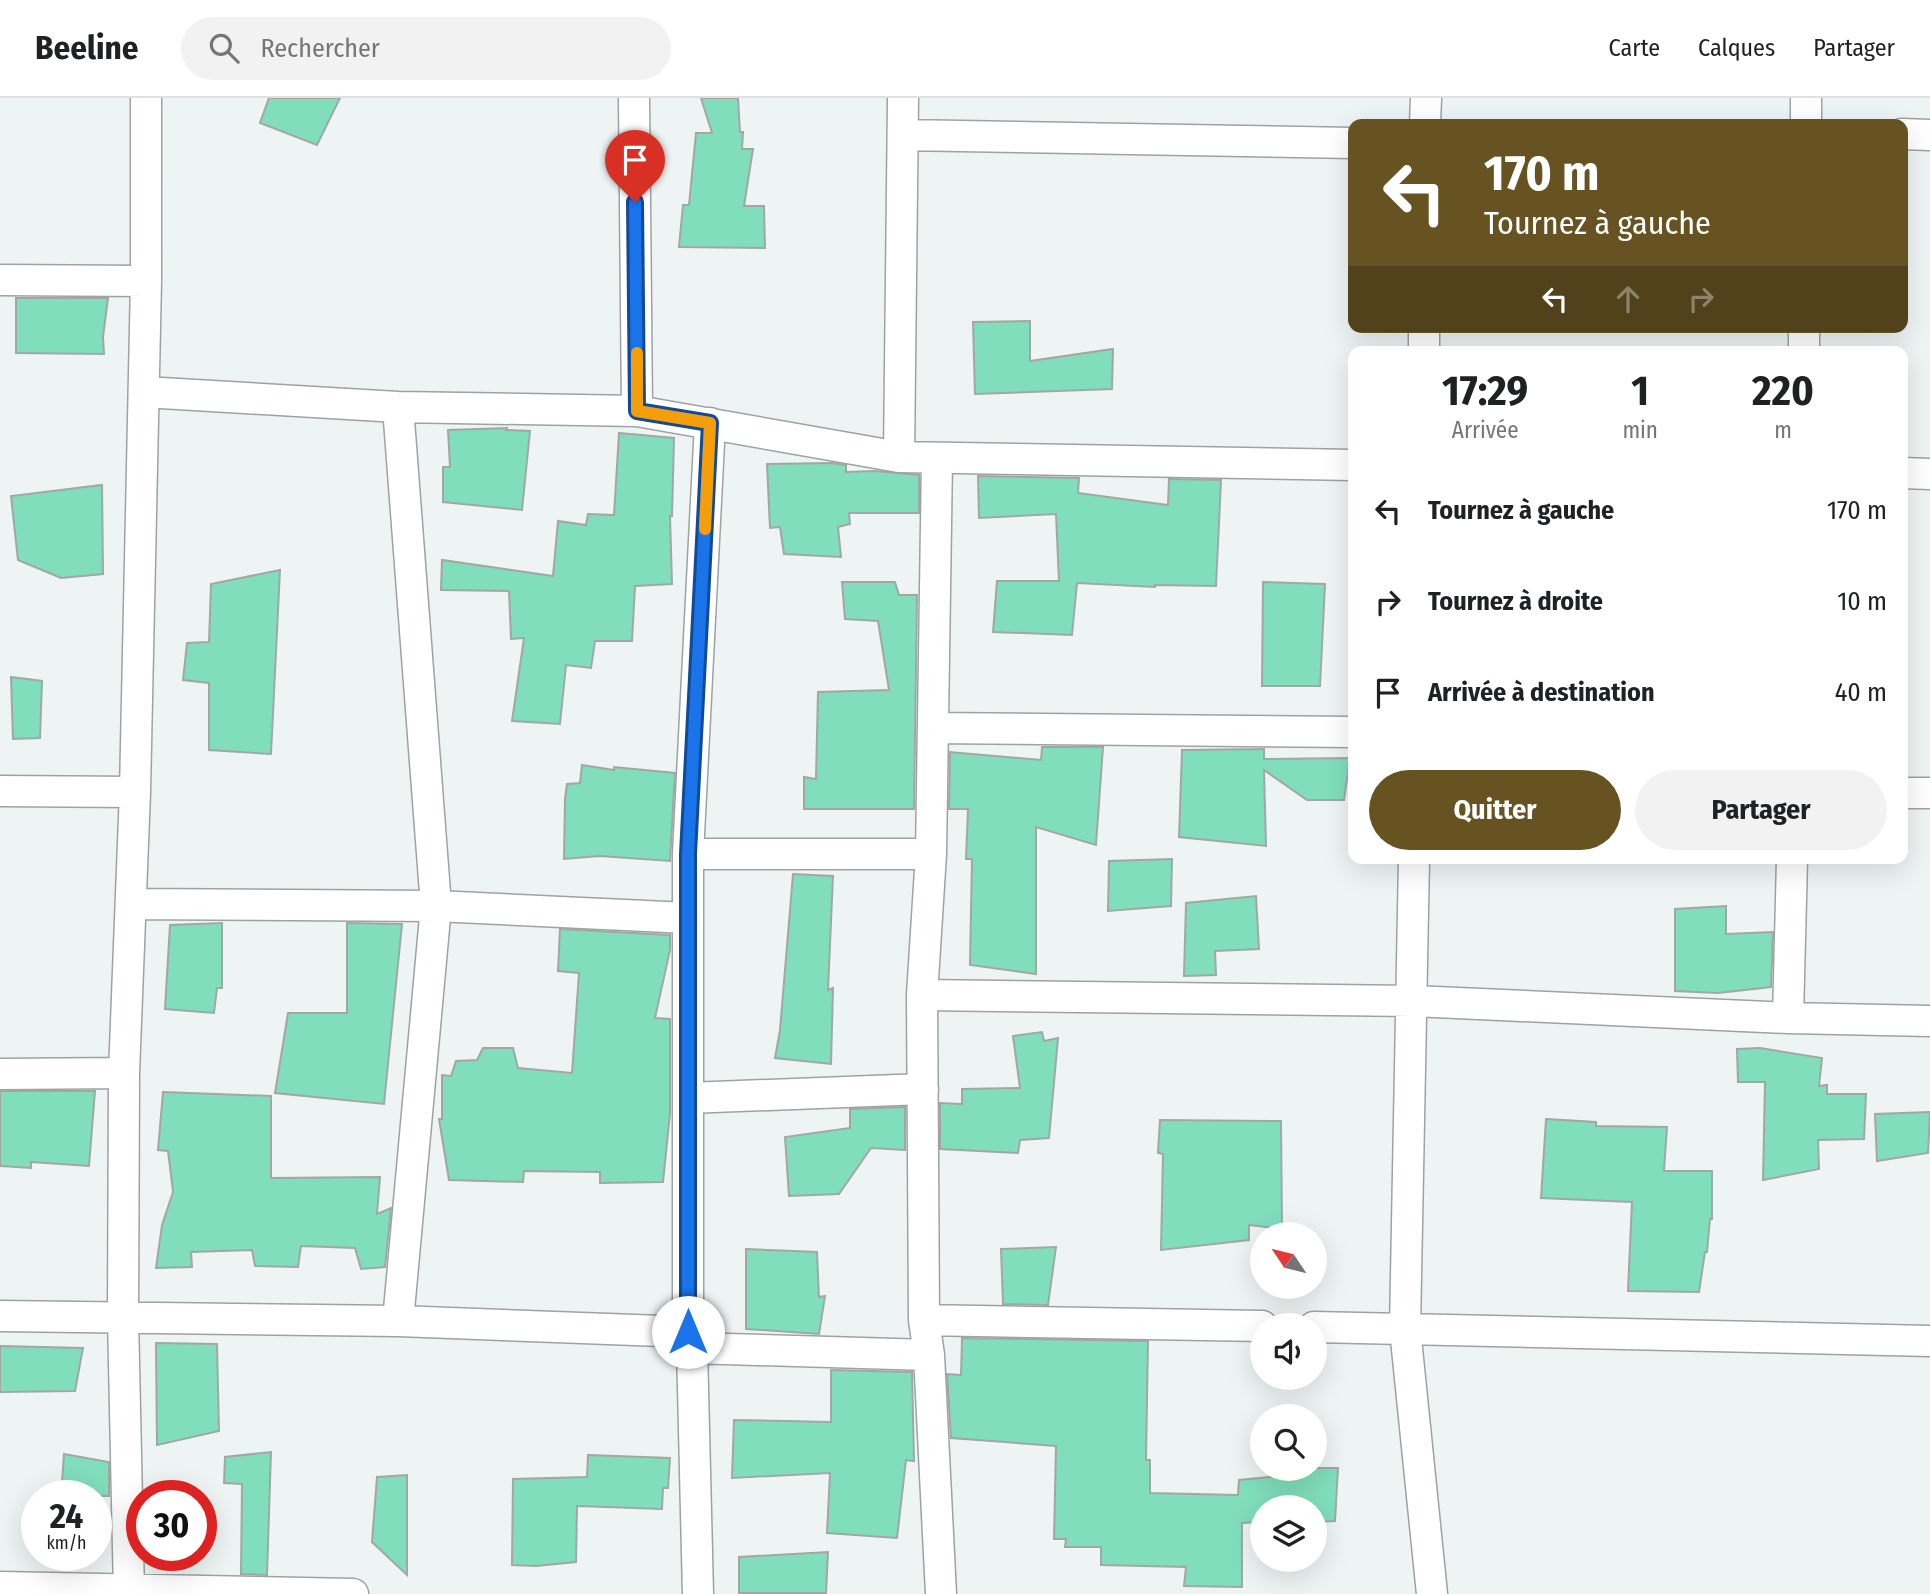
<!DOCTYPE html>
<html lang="fr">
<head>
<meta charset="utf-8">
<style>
  :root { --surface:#fff; --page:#f2f2f2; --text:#202124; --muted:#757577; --line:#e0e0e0; --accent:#675322 }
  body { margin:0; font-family:"Fira Sans Condensed",sans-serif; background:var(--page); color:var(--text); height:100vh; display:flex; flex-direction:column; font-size:26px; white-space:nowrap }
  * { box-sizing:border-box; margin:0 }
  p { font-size:23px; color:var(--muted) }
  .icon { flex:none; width:38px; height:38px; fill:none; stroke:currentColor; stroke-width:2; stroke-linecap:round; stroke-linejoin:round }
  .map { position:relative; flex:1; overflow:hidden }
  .details { position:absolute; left:1348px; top:248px; width:560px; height:518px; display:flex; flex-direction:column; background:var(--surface); border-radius:14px; box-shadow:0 7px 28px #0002 }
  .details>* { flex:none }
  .guide { position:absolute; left:1348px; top:21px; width:560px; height:214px; border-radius:14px; box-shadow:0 7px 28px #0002; background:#675322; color:#fff; overflow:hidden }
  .needle { width:46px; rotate:305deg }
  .controls { position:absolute; left:1250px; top:1124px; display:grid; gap:14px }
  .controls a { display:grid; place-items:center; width:77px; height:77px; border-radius:50%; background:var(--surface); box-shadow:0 7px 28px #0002; font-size:35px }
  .speed { position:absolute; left:21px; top:1382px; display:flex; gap:14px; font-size:35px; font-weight:700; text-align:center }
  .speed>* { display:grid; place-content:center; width:91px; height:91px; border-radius:50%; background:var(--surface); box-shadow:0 7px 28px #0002; line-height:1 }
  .speed small { font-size:18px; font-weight:400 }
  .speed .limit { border:10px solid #d22; background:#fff; color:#111 }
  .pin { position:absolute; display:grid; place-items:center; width:60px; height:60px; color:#fff; margin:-72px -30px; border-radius:50% 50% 50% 0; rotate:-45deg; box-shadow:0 0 7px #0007 }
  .pin .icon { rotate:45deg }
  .me { position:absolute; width:77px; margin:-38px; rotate:0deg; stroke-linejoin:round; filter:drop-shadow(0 0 5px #0008) }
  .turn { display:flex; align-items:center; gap:24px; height:147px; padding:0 21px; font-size:32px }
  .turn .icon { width:91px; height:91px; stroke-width:2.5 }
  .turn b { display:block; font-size:49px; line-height:60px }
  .lanes { display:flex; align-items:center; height:66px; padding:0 21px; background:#0003; justify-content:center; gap:35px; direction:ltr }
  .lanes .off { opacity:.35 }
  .eta { display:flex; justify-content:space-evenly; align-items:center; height:119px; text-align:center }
  .eta b { font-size:42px; font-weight:700; line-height:49px }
  .cta { display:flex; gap:14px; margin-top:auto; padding:14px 21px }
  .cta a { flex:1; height:80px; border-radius:42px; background:var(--accent); color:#fff; font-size:28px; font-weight:700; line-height:80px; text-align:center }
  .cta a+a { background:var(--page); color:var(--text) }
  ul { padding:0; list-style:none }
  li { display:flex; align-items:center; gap:21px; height:91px; padding:0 21px }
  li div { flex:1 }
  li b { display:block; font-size:26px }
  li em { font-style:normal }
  header { display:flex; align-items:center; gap:42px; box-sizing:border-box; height:98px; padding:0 35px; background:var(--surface); border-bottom:2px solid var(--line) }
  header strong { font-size:33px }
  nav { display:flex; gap:38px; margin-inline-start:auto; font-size:24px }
  .search { width:490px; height:63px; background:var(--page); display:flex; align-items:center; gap:18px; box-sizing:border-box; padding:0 24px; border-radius:38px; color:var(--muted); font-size:26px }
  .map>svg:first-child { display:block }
</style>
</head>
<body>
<header>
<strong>Beeline</strong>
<div class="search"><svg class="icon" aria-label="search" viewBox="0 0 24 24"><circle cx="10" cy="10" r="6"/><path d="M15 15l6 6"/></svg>Rechercher</div>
<nav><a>Carte</a><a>Calques</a><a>Partager</a></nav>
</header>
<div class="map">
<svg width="1930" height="1496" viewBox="0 0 1930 1496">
  <rect width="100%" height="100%" fill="#edf4f3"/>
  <path fill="#80debd" stroke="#a2a7a5" stroke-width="2" d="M 269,0 L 340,0 L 317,47 L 260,25 Z
    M 701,0 L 738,0 L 740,34 L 743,34 L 742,51 L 753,51 L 744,108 L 764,108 L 765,150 L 679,149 L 683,107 L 689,107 L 696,35 L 712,35 Z
    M 16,200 L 108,200 L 103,239 L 104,256 L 16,255 Z
    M 1030,223 L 1030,263 L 1113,251 L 1112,291 L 975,296 L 973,224 Z
    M 507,330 L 506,332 L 530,333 L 522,412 L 443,404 L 443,369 L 450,369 L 448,332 Z
    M 619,335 L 674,340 L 672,418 L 670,418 L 672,486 L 635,488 L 632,543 L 595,543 L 591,570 L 566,567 L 560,626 L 512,623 L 524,540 L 511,541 L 509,493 L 441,492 L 442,462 L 553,478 L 558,423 L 586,427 L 588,416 L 614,417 Z
    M 831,365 L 846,367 L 846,374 L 875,373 L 919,377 L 919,415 L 849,415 L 850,426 L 838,429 L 841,459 L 784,456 L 780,429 L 770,430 L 767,366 Z
    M 978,378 L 1079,380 L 1078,395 L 1168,407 L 1169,381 L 1221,382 L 1216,488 L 1155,487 L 1155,489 L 1077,485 L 1072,537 L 993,534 L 997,483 L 1059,483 L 1056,416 L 979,420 Z
    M 102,387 L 103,476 L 61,480 L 18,462 L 11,398 Z
    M 280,472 L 271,656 L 209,652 L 209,585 L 183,582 L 187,545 L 209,544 L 211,486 Z
    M 842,484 L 895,484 L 899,497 L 917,497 L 914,711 L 804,711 L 804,679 L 816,681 L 818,594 L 889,592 L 878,523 L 845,521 Z
    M 1263,484 L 1325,486 L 1320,588 L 1262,588 Z
    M 11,579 L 42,583 L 40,640 L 13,641 Z
    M 1042,649 L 1103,649 L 1096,747 L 1036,729 L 1036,876 L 970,867 L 972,761 L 966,761 L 968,711 L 949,711 L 950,654 L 1041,662 Z
    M 1264,651 L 1264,661 L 1350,660 L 1344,702 L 1307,702 L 1264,672 L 1266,748 L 1179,739 L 1182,652 Z
    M 582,667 L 614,672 L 614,669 L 675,675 L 670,763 L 600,758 L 564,761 L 565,701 L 567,686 L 580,685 Z
    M 1172,761 L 1171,808 L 1108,813 L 1109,763 Z
    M 793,776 L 833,778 L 828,892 L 833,890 L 831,966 L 775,960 L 780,932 Z
    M 1256,798 L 1259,851 L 1215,853 L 1216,877 L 1184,878 L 1186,805 Z
    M 1726,808 L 1726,836 L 1773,834 L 1771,889 L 1718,895 L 1675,893 L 1675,811 Z
    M 222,825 L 222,890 L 217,890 L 214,915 L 165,911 L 170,827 Z
    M 347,825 L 402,826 L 384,1006 L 275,995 L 288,915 L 347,915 Z
    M 560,831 L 670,837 L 670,852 L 655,920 L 670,921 L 670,1015 L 663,1084 L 600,1085 L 600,1074 L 524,1073 L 523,1084 L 449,1082 L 439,1021 L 442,1021 L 442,977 L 451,978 L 456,963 L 477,962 L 483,950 L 513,950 L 518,970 L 572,975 L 579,875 L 558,873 Z
    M 1042,934 L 1044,943 L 1058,940 L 1049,1040 L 1020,1042 L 1018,1055 L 940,1051 L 940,1005 L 962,1006 L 962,991 L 1020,990 L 1013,938 Z
    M 1760,950 L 1822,960 L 1819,988 L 1827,987 L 1827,996 L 1866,996 L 1864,1041 L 1818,1042 L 1819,1071 L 1763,1082 L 1765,984 L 1738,984 L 1737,951 Z
    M 0,993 L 95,993 L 89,1068 L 31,1064 L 31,1070 L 0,1068 Z
    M 163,994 L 271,998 L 271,1080 L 380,1079 L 377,1116 L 391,1110 L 385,1169 L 361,1171 L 355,1150 L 301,1148 L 298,1169 L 255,1168 L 252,1152 L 191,1154 L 192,1169 L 156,1170 L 162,1127 L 173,1094 L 168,1053 L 158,1052 Z
    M 905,1009 L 905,1052 L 871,1050 L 839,1096 L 789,1098 L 785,1039 L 850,1030 L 850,1011 Z
    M 1930,1014 L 1928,1055 L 1877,1063 L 1875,1016 Z
    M 1546,1021 L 1596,1024 L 1596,1028 L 1667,1029 L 1664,1073 L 1712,1073 L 1712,1121 L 1710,1121 L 1707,1154 L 1705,1154 L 1699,1194 L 1628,1193 L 1632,1104 L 1541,1100 Z
    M 1160,1022 L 1281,1023 L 1282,1131 L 1249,1127 L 1249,1142 L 1161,1152 L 1163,1056 L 1158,1055 Z
    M 1056,1149 L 1048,1207 L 1003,1206 L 1001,1151 Z
    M 746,1151 L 817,1154 L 819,1199 L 825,1198 L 819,1236 L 746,1231 Z
    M 962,1240 L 1148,1243 L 1146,1362 L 1150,1362 L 1150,1395 L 1238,1397 L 1239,1382 L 1288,1377 L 1287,1370 L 1338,1370 L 1335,1423 L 1314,1424 L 1314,1409 L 1262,1409 L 1262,1424 L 1242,1425 L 1242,1489 L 1184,1488 L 1186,1469 L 1101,1467 L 1101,1449 L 1065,1449 L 1066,1441 L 1054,1441 L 1056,1348 L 951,1340 L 947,1276 L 961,1277 Z
    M 156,1245 L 217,1246 L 219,1333 L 157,1347 Z
    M 0,1248 L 83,1250 L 75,1293 L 0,1294 Z
    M 831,1272 L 912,1274 L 914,1363 L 906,1362 L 897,1440 L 827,1435 L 830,1375 L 732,1380 L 734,1322 L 831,1324 Z
    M 271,1354 L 267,1477 L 241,1476 L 242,1386 L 224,1385 L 225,1359 Z
    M 64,1356 L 109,1364 L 109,1398 L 61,1398 Z
    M 588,1357 L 670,1360 L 668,1390 L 663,1390 L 662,1411 L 577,1408 L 576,1464 L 536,1468 L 512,1467 L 513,1381 L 587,1379 Z
    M 407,1377 L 407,1477 L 372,1444 L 377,1379 Z
    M 828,1454 L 826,1495 L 739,1495 L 739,1459 Z"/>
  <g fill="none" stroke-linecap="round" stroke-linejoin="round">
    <g stroke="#9da3a2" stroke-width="33">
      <path id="minor" d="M 634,0 L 637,313
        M 1425,26 L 1426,0
        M 1806,26 L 1806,0
        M 1902,36 L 1930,37
        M 903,37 L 1353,45
        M 0,182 L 146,183
        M 1424,254 L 1424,229
        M 1804,254 L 1804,229
        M 144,294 L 398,309 L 637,313 L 899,359 L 1353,367
        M 899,359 L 903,0
        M 937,360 L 931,756 L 922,897 L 924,1222 L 929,1257 L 941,1496
        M 1902,375 L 1930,376
        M 933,630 L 1353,634
        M 0,693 L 135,694
        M 1902,695 L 1930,695
        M 688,756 L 931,756
        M 1414,761 L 1405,1231 L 1432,1496
        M 131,806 L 436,808 L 688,820
        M 922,897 L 1413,903 L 1788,920 L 1930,923
        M 1788,920 L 1792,761
        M 0,976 L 124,975
        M 688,1000 L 923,991
        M 0,1218 L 398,1223 L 688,1234
        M 924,1222 L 1262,1228
        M 398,1223 L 436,808 L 398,309
        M 1314,1229 L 1930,1243
        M 692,1250 L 929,1257
        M 0,1489 L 353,1496
        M 129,1496 L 123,1219 L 124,975 L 135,694 L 146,183 L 146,0
        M 698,1496 L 692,1250 L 688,1234 L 688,756 L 710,325"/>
    </g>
    <use href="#minor" stroke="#fff" stroke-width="30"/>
  </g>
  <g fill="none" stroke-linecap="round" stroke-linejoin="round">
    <g stroke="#114b97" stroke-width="18">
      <path id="route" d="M 635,104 L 637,313 L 710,325 L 688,756 L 688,1234"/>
    </g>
    <use href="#route" stroke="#1a73e8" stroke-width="12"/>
    <path stroke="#f59e0b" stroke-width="12" d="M 637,255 L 637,313 L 710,325 L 705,431"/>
  </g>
</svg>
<div class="controls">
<a><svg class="needle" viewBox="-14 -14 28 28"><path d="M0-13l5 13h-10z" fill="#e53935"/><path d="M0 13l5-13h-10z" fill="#757577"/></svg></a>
<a><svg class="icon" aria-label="sound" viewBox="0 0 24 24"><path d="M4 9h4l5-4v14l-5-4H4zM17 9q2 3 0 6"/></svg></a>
<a><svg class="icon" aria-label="search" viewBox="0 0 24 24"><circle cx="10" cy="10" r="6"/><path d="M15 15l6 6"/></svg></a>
<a><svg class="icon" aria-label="layers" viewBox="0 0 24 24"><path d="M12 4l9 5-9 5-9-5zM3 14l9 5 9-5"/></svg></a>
</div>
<div class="speed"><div>24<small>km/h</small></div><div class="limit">30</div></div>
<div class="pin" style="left:635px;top:104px;background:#d93025"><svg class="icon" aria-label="arrive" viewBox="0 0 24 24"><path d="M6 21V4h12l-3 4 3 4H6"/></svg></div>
<svg class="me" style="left:688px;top:1234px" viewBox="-20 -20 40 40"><circle r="19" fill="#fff"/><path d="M0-13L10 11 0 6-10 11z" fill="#1a73e8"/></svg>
<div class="guide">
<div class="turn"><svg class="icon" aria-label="left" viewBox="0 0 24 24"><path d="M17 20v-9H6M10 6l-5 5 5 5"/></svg><div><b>170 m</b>Tournez à gauche</div></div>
<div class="lanes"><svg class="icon" aria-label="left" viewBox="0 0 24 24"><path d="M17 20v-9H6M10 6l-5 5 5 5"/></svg><svg class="icon off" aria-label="ahead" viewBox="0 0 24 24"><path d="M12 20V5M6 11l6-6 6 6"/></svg><svg class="icon off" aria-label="right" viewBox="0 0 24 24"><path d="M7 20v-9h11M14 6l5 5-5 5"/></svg></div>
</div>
<section class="details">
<div class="eta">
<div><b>17:29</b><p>Arrivée</p></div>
<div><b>1</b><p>min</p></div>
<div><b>220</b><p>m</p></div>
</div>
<ul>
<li><svg class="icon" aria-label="left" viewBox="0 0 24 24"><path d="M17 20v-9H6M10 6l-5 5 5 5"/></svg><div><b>Tournez à gauche</b></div><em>170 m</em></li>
<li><svg class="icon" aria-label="right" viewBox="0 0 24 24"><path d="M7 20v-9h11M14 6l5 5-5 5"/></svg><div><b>Tournez à droite</b></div><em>10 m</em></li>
<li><svg class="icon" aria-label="arrive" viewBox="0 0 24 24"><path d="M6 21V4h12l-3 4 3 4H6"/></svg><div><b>Arrivée à destination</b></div><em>40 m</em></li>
</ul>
<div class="cta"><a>Quitter</a><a>Partager</a></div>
</section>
</div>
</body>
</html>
